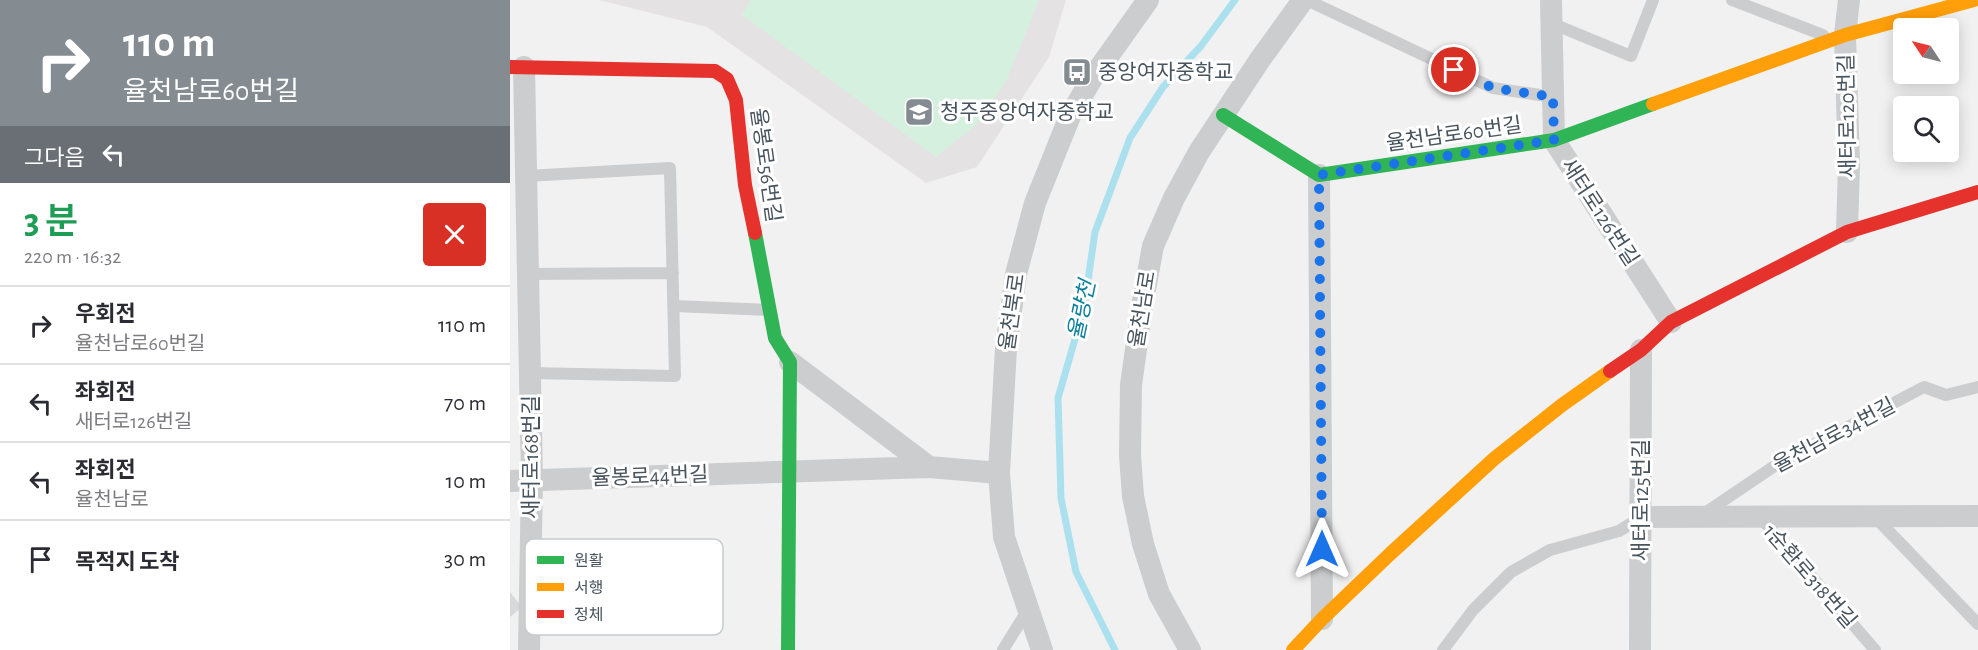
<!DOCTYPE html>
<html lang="ko">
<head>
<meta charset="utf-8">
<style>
  :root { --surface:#fff; --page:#f2f2f3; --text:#2b2b33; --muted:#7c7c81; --line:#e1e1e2 }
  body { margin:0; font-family:"Alegreya Sans","Noto Sans KR",sans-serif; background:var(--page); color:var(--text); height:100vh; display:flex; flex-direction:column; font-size:22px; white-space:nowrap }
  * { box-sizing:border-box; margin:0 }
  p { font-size:20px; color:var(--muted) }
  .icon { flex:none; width:33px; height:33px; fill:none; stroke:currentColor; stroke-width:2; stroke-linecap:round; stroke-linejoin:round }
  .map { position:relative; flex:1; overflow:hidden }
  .side { display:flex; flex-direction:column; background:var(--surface); width:510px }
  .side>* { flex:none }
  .banner { background:#848b91; color:#fff; overflow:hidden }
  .needle { width:39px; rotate:305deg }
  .buttons { position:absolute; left:1383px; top:18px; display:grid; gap:12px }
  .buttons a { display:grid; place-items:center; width:66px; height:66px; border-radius:6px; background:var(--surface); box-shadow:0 3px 15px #0003; font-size:30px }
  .pin { position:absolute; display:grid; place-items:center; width:51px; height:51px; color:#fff; margin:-26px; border:3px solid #fff; border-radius:50%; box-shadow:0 2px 6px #0007 }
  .me { position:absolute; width:66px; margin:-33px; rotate:0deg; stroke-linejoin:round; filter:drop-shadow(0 0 4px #0008) }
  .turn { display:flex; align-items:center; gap:21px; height:126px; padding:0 24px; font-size:27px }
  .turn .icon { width:78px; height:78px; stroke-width:2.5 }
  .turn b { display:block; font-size:42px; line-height:51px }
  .then { display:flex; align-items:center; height:57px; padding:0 24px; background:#0003; gap:12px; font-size:22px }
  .round { display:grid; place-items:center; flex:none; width:63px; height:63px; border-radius:6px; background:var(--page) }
  .summary { display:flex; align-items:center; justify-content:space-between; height:102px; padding:0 24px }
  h1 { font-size:36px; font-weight:600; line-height:45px; color:#1e9e55 }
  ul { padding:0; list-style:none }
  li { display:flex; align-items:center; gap:18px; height:78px; padding:0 24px; border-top:2px solid var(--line) }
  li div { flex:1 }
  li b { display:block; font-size:22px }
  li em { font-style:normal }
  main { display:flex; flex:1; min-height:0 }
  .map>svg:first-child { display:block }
</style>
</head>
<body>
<main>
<section class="side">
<div class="banner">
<div class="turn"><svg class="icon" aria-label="right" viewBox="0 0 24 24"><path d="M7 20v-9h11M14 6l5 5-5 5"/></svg><div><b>110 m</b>율천남로60번길</div></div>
<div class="then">그다음<svg class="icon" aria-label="left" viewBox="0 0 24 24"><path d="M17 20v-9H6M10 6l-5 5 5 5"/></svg></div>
</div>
<div class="summary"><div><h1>3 분</h1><p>220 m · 16:32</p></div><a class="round" style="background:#d93025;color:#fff"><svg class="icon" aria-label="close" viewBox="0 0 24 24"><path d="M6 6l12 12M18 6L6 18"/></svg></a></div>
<ul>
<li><svg class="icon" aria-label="right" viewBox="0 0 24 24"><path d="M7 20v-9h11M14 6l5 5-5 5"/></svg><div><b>우회전</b><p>율천남로60번길</p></div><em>110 m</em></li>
<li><svg class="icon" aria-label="left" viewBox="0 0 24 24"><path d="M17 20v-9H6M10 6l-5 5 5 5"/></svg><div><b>좌회전</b><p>새터로126번길</p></div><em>70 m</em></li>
<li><svg class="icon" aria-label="left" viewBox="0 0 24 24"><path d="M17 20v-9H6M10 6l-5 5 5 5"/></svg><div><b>좌회전</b><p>율천남로</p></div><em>10 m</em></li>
<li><svg class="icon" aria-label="arrive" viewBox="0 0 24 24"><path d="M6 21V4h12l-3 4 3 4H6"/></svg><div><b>목적지 도착</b></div><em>30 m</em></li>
</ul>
</section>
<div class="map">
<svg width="1468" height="650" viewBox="0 0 1468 650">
  <rect width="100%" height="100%" fill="#f2f1f1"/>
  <path fill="#e4e2e3" d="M 89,0 L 556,0 L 539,57 L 467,167 L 416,183 L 197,27 Z"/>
  <path fill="#d6f0e0" d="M 241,0 L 529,0 L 497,79 L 466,125 L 426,157 L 232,15 Z"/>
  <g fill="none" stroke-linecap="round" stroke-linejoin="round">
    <path stroke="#abe0ee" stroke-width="7" d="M 605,650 L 566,572 L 551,498 L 548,398 L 574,308 L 585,232 L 620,138 L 653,87 L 691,46 L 725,0"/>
  </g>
  <path fill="#d9d9db" d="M 0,592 L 12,607 L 0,617 Z"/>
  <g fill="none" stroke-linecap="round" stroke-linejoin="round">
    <path stroke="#cbcdcf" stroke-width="12" d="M 797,0 L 983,88 L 1043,97
      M 1222,0 L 1313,35
      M 1041,23 L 1121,56 L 1143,0
      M 16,176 L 160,168 L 165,376 L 20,373
      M 18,274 L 163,273
      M 164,306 L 258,310
      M 1192,515 L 1269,463 L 1414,387 L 1436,395 L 1468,387
      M 1250,517 L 1365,650
      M 1365,517 L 1468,624
      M 493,650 L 517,611
      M 933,650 L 963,610 L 1001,572 L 1040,550 L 1109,531 L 1132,517"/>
    <path stroke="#cbcdcf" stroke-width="22" d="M 1041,0 L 1044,140 L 1161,322
      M 14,67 L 22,480 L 19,650
      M 809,175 L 812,619
      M 1337,232 L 1339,164 L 1335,35 L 1339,0
      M 280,362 L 419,467
      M 0,481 L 419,467 L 489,473
      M 1132,517 L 1468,516
      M 532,650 L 494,537 L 489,473 L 496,348 L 506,274 L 525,203 L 560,116 L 581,80 L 638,0
      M 680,650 L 649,594 L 633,544 L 623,496 L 620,456 L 621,385 L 632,306 L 643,246 L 664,198 L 689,152 L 749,61 L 793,0
      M 1130,650 L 1131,350"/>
    <path stroke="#30b455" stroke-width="14" d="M 713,115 L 809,175 L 1044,140 L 1143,104
      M 245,233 L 265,338 L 280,362 L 278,650"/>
    <path stroke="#ff9f0a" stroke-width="14" d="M 1143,104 L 1335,35 L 1464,0
      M 783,650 L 812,619 L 880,554 L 985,458 L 1052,405 L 1100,371"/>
    <path stroke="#e5322d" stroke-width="14" d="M 0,67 L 205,71 L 217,79 L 226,100 L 235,185 L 245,233
      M 1100,371 L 1131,350 L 1161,322 L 1337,232 L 1468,192"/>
  </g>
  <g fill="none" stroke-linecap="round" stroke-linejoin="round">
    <path stroke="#1a73e8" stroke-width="10" stroke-dasharray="0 18" d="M 812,549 L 809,175 L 1044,140 L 1043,97 L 983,88 L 944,70"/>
  </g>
  <defs>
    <g id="bus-square" transform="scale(1.5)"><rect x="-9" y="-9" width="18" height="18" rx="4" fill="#848b91" stroke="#fff"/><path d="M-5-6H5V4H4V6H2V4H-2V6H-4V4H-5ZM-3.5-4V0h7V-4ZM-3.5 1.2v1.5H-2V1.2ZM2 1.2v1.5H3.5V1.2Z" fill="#fff"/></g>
    <g id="school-square" transform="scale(1.5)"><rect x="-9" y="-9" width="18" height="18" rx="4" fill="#848b91" stroke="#fff"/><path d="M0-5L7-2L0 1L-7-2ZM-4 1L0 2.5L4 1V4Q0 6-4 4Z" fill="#fff"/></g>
  </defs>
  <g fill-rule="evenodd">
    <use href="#bus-square" x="567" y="72"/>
    <use href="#school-square" x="409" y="112"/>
  </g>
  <g text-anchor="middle" stroke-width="6" stroke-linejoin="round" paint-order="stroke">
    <g font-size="21" fill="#48545e" stroke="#fff" text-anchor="start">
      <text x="588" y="79">중앙여자중학교</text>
      <text x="430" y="119">청주중앙여자중학교</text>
    </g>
    <g font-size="21" fill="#48545e" stroke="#fff">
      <text transform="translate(1337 116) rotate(-91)" y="7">새터로120번길</text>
      <text transform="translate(944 134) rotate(-8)" y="7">율천남로60번길</text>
      <text transform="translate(256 165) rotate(82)" y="7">율봉로56번길</text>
      <text transform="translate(1090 212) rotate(57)" y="7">새터로126번길</text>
      <text transform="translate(632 309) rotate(-81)" y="7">율천남로</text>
      <text transform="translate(502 312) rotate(-82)" y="7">율천북로</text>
      <text transform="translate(1324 435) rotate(-28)" y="7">율천남로34번길</text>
      <text transform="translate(21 457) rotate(-90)" y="7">새터로168번길</text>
      <text transform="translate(140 476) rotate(-2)" y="7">율봉로44번길</text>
      <text transform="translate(1131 500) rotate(-90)" y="7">새터로125번길</text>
      <text transform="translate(1300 576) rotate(49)" y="7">1순환로318번길</text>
    </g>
    <g font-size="22" font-style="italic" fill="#0c819d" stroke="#fff">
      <text transform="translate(571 310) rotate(-78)" y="8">율량천</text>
    </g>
  </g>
  <rect x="15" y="539" width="198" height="96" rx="9" fill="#fff" stroke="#c8cccf" stroke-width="1.5"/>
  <rect x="27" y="556" width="27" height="8" fill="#30b455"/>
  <rect x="27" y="583" width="27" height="8" fill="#ff9f0a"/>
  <rect x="27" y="610" width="27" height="8" fill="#e5322d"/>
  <g font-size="16" fill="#48545e">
    <text x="64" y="566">원활</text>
    <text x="64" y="593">서행</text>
    <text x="64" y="620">정체</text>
  </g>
</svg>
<div class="buttons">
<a><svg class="needle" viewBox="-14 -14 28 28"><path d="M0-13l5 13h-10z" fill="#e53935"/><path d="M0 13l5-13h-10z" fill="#7c7c81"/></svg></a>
<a><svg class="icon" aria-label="search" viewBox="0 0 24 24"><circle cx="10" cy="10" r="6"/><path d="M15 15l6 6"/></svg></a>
</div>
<div class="pin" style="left:944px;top:70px;background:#d93025"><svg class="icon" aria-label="arrive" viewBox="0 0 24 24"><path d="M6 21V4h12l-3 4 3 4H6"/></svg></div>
<svg class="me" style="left:812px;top:549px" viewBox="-20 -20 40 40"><path d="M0-17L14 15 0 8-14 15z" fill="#1a73e8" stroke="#fff" stroke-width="4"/></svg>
</div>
</main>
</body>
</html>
